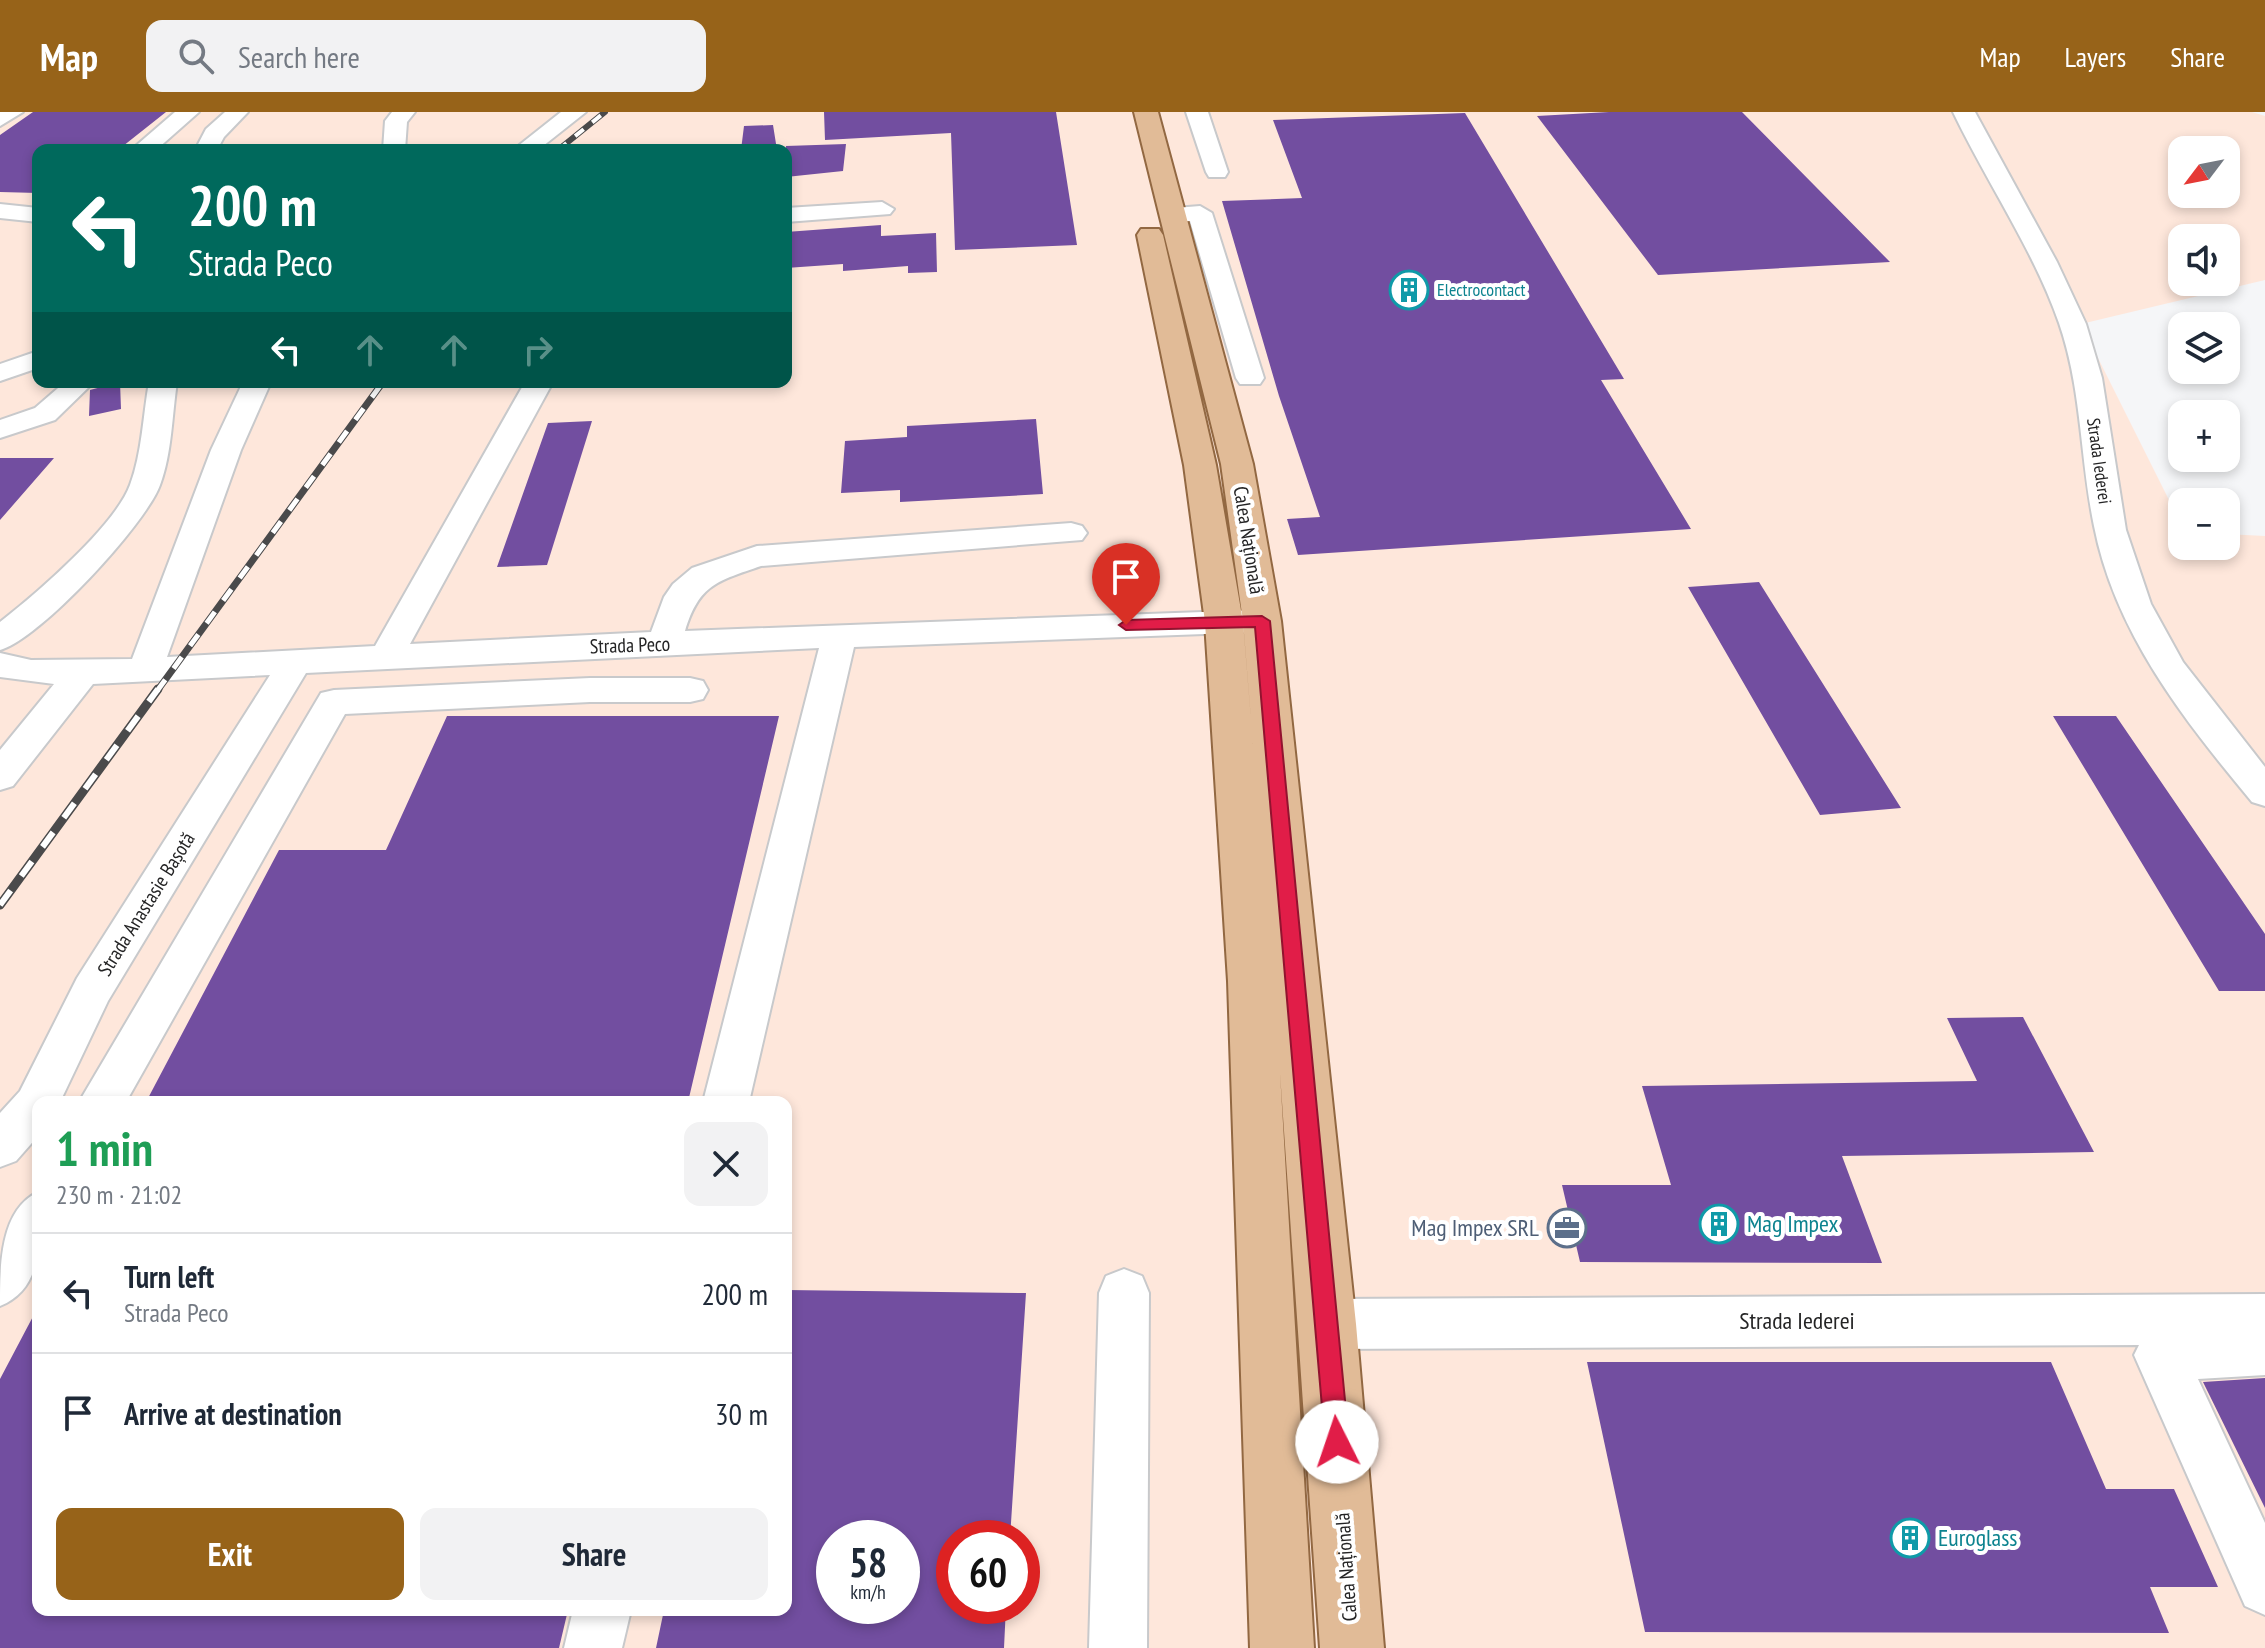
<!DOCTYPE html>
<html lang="en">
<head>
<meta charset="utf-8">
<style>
  :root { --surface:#fff; --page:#f2f2f3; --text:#1f2937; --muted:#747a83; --line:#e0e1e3; --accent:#976319 }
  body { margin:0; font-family:"PT Sans Narrow",sans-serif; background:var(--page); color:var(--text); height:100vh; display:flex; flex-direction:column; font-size:30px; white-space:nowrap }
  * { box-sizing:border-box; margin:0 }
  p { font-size:26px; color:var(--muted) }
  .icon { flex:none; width:44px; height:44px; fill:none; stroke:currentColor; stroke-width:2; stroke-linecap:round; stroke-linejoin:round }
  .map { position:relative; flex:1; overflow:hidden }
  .sheet { position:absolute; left:32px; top:984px; width:760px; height:520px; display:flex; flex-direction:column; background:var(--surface); border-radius:16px; box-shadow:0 4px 12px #0003 }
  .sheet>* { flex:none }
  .hud { position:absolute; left:32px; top:32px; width:760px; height:244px; border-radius:16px; box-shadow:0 4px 12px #0003; background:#00695c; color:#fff; overflow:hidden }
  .needle { width:52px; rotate:238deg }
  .buttons { position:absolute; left:2168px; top:24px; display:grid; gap:16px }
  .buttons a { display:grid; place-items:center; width:72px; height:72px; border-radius:16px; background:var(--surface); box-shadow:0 4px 12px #0003; font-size:40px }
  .speed { position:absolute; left:816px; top:1408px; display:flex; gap:16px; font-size:40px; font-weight:700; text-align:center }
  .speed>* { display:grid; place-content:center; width:104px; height:104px; border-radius:50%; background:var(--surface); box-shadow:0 4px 12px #0003; line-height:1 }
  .speed small { font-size:20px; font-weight:400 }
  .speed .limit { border:12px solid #d22; background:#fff; color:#111 }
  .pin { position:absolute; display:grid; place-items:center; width:68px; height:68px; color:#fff; margin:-82px -34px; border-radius:50% 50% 50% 0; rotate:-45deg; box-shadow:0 0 8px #0007 }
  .pin .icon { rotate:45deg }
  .me { position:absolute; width:88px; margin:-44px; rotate:356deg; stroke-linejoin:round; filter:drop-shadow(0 0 6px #0008) }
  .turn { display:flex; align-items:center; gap:28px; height:168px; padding:0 24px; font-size:36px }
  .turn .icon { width:104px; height:104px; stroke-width:2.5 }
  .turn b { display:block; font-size:56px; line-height:68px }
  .lanes { display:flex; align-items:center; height:76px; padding:0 24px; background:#0003; justify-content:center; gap:40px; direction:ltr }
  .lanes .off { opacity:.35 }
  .round { display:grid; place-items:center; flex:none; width:84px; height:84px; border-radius:16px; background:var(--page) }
  .summary { display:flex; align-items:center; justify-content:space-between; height:136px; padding:0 24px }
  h1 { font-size:48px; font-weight:700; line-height:60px; color:#1e9e55 }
  .primary-button { display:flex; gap:16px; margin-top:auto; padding:16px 24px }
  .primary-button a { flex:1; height:92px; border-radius:16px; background:var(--accent); color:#fff; font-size:32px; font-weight:700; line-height:92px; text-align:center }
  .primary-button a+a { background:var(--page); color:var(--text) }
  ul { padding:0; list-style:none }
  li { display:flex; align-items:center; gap:24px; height:120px; padding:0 24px; border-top:2px solid var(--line) }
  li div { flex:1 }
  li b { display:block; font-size:30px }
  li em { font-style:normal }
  header { display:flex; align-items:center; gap:48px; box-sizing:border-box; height:112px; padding:0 40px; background:var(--accent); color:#fff }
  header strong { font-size:38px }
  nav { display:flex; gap:44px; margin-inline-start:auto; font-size:28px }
  .search { width:560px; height:72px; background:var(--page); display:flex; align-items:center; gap:20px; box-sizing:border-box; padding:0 28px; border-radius:16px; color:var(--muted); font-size:30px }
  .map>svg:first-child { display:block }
</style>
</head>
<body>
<header>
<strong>Map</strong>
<div class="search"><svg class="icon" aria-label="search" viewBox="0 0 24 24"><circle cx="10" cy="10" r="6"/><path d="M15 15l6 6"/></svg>Search here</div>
<nav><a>Map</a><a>Layers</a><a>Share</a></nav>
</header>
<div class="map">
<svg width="2265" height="1536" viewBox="0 0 2265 1536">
  <rect width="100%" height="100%" fill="#f5f6f8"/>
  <path fill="#fee7db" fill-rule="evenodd" d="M 0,0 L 2252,0 L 2265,4 L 2265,168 L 2081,212 L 2182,414 L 2182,434 L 2226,434 L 2226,422 L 2265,424 L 2265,1536 L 0,1536 ZM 38,38 L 786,38 L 786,270 L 38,270 ZM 2182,38 L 2226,38 L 2226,82 L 2182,82 ZM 2182,126 L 2226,126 L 2226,170 L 2182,170 ZM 38,990 L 786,990 L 786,1498 L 38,1498 ZM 834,1426 L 902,1426 L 902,1494 L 834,1494 ZM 954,1426 L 1022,1426 L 1022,1494 L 954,1494 Z"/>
  <path fill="#724ea0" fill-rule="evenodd" d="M 33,0 L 166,0 L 118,38 L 38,38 L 38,81 L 0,80 L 0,23 Z
    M 824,0 L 1056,0 L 1077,133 L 955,138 L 951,21 L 825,28 Z
    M 1609,0 L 1742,0 L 1890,150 L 1658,163 L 1537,4 Z
    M 1465,1 L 1624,267 L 1601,268 L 1691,417 L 1298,443 L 1287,407 L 1320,405 L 1279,284 L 1222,89 L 1302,86 L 1273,8 Z
    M 773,13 L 777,38 L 741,38 L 744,14 Z
    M 846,32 L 843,59 L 786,65 L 786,34 Z
    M 881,113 L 881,124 L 936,121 L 937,160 L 908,161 L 908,154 L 843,159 L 843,152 L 786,156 L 786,120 Z
    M 120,270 L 121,297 L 89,304 L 90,278 Z
    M 1036,307 L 1043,382 L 900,390 L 900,378 L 841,381 L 845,329 L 907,325 L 907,314 Z
    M 592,309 L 547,453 L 497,455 L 548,311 Z
    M 0,346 L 54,346 L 0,408 Z
    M 1759,470 L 1901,696 L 1820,703 L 1688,475 Z
    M 447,604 L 779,604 L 688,990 L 146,990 L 279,738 L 386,738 Z
    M 2053,604 L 2116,604 L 2265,822 L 2265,879 L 2219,879 Z
    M 2023,905 L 2094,1040 L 1842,1044 L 1882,1151 L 1580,1150 L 1562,1073 L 1671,1073 L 1642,974 L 1977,969 L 1947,906 Z
    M 786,1178 L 1026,1181 L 1010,1426 L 954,1426 L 954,1494 L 1006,1494 L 1004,1536 L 656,1536 L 664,1498 L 786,1498 ZM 834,1426 L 902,1426 L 902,1494 L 834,1494 Z
    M 38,1195 L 38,1498 L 568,1498 L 559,1536 L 0,1536 L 0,1267 Z
    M 1587,1250 L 2051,1250 L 2106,1377 L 2174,1377 L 2218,1475 L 2150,1475 L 2169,1521 L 1645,1520 Z
    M 2265,1266 L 2265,1396 L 2203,1270 Z"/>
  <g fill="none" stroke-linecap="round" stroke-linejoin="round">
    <g stroke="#c8c9cb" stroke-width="4">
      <path id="minor" d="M 0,0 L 23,0 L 0,14 Z
        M 175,0 L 199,0 L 156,38 L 131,38 Z
        M 225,0 L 248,0 L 224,25 L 217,38 L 195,38 L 206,17 Z
        M 392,0 L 415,0 L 407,10 L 405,38 L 383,38 L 385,9 Z
        M 561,0 L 586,0 L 538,38 L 513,38 Z
        M 1186,0 L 1208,0 L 1228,60 L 1225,65 L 1209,65 L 1206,60 Z
        M 1953,0 L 1975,0 L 2057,150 L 2086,212 L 2102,266 L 2126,418 L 2151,492 L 2183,550 L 2265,655 L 2265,694 L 2252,690 C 2184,608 2115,521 2094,414 C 2080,347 2082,277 2059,211 C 2033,137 1987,71 1953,0 Z
        M 882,90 L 894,97 L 890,102 L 786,110 L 786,96 Z
        M 0,92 L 38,96 L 38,110 L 0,106 Z
        M 1200,94 L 1212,101 L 1264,266 L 1260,272 L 1240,272 L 1236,266 L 1190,109 L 1175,110 L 1163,103 L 1175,96 Z
        M 38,239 L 38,256 L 0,269 L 0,252 Z
        M 65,270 L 94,270 L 55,308 L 0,326 L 0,308 L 35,296 Z
        M 149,270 L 177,270 C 172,303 172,341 160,373 C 146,412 39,528 0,538 L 0,510 C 35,483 115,414 130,373 C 142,341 143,303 149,270 Z
        M 243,270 L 271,270 L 241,338 L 167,545 L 375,534 L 525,270 L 553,270 L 410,532 L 651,520 L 664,485 L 673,472 L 692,456 L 757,434 L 1071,411 L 1082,414 L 1087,421 L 1082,428 L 761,454 C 718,469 699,472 685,519 L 1258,498 L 1270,501 L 1275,509 L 1270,517 L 1258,520 L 854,535 L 749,990 L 703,990 L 819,536 L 306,561 L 108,889 L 60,990 L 38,990 L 38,1024 L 16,1049 L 0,1055 L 0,1001 L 20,979 L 77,866 L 270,563 L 93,572 L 13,674 L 0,678 L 0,638 L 54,572 L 0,565 L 0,541 L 31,548 L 132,547 L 211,338 Z
        M 590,566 L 690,566 L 703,569 L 708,578 L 703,587 L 690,590 L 590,590 L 345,602 L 126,990 L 79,990 L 321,581 L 334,578 Z
        M 38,1080 C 38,1122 47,1175 0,1194 C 0,1153 0,1098 38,1080 Z
        M 1124,1157 L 1142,1164 L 1149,1181 L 1147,1536 L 1089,1536 L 1099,1181 L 1106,1164 Z
        M 2265,1182 L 2265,1263 L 2198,1267 L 2265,1411 L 2265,1503 L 2245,1494 L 2134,1243 L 2139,1233 L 1328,1237 L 1310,1230 L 1303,1212 L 1310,1194 L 1328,1187 Z
        M 573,1498 L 631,1498 L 622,1536 L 564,1536 Z"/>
    </g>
    <g stroke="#926842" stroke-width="4">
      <path id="major" d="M 1134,0 L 1158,0 L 1253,352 L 1281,509 L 1356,1212 L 1384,1536 L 1320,1536 L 1280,961 L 1314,1536 L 1250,1536 L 1228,869 L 1205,510 L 1184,353 L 1137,123 L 1141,117 L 1159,117 L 1163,123 L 1216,353 L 1243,510 L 1253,632 L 1243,509 L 1221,352 Z"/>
    </g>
    <use href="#minor" fill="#fff" fill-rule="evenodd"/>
    <use href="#major" fill="#e1bb97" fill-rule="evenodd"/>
    <g stroke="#4a4a4b" stroke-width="6">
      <path id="rail-far2" d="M 558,38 L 605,0"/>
    </g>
    <g stroke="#4a4a4b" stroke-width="7">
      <path id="rail-far1" d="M 157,579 L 383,270"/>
    </g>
    <g stroke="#4a4a4b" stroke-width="9">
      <path id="rail" d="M 0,793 L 158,577"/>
    </g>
    <use href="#rail-far2" stroke="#fff" stroke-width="4" stroke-dasharray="11" stroke-linecap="butt"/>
    <use href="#rail-far1" stroke="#fff" stroke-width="5" stroke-dasharray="14" stroke-linecap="butt"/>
    <use href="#rail" stroke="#fff" stroke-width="6" stroke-dasharray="18" stroke-linecap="butt"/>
  </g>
  <path fill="#e11d48" stroke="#92132f" stroke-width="2" d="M 1262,504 L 1270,509 L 1349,1330 L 1346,1338 L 1337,1342 L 1328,1338 L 1325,1330 L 1255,515 L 1126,518 L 1119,513 L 1126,508 Z"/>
  <defs>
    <g id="building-ring" transform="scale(2)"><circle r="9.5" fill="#fff" stroke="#0f9aa8" stroke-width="1.5"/><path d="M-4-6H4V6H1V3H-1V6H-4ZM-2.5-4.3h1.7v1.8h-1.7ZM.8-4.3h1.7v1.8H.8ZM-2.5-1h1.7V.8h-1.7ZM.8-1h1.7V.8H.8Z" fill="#0f9aa8"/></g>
    <g id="office-ring" transform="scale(2)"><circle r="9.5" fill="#fff" stroke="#5c6f8a" stroke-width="1.5"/><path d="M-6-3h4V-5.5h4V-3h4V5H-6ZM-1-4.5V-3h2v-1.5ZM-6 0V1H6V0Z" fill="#5c6f8a"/></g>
  </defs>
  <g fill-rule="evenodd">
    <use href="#building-ring" x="1409" y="178"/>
    <use href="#building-ring" x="1719" y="1112"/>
    <use href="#office-ring" x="1567" y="1116"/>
    <use href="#building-ring" x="1910" y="1426"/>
  </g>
  <g text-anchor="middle" stroke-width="8" stroke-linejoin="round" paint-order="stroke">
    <g font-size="18" fill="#0d838f" stroke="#fff" text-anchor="start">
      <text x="1437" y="184">Electrocontact</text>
    </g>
    <g font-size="18" fill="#242425" stroke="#fff">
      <text transform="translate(2099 349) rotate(82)" y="6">Strada Iederei</text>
    </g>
    <g font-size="20" fill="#242425" stroke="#fff">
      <text transform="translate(1249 428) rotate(81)" y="7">Calea Națională</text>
      <text transform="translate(630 533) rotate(-2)" y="7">Strada Peco</text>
      <text transform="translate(146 792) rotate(-58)" y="7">Strada Anastasie Bașotă</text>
      <text transform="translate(1346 1455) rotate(-94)" y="7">Calea Națională</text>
    </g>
    <g font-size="24" fill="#0d838f" stroke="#fff" text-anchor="start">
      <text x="1747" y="1120">Mag Impex</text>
      <text x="1938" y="1434">Euroglass</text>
    </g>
    <g font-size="24" fill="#4e5e75" stroke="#fff" text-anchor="end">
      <text x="1539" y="1124">Mag Impex SRL</text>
    </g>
    <g font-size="24" fill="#242425" stroke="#fff">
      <text x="1797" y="1217">Strada Iederei</text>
    </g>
  </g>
</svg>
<div class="buttons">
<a><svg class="needle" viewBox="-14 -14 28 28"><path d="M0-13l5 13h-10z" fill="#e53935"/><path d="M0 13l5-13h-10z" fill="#747a83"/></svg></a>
<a><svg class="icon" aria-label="sound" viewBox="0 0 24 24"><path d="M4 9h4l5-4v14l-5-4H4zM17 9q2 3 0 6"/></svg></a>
<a><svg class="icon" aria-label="layers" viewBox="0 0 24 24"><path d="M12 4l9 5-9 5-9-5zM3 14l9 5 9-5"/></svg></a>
<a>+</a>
<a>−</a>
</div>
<div class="speed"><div>58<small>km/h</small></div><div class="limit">60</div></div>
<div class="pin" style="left:1126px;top:513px;background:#d93025"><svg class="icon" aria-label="arrive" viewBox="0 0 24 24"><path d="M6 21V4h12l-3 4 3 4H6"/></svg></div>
<svg class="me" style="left:1337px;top:1330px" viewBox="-20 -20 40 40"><circle r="19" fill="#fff"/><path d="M0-13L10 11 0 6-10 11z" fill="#e11d48"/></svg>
<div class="hud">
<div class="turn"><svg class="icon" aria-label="left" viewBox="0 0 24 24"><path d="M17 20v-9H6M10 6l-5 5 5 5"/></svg><div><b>200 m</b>Strada Peco</div></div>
<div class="lanes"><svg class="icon" aria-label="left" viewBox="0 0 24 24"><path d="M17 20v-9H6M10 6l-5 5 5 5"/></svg><svg class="icon off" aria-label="ahead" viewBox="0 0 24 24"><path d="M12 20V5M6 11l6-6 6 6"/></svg><svg class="icon off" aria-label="ahead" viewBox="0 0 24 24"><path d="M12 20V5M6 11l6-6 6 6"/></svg><svg class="icon off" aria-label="right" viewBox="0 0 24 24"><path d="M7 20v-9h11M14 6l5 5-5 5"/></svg></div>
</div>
<section class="sheet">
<div class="summary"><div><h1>1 min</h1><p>230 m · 21:02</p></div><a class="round"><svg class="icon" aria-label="close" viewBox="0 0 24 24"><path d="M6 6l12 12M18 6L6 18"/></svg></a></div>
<ul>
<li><svg class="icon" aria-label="left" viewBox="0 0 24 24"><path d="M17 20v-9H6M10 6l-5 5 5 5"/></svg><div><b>Turn left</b><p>Strada Peco</p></div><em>200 m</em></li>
<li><svg class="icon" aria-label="arrive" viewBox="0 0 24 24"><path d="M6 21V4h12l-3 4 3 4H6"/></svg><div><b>Arrive at destination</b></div><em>30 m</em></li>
</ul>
<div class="primary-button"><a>Exit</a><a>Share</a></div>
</section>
</div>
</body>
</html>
